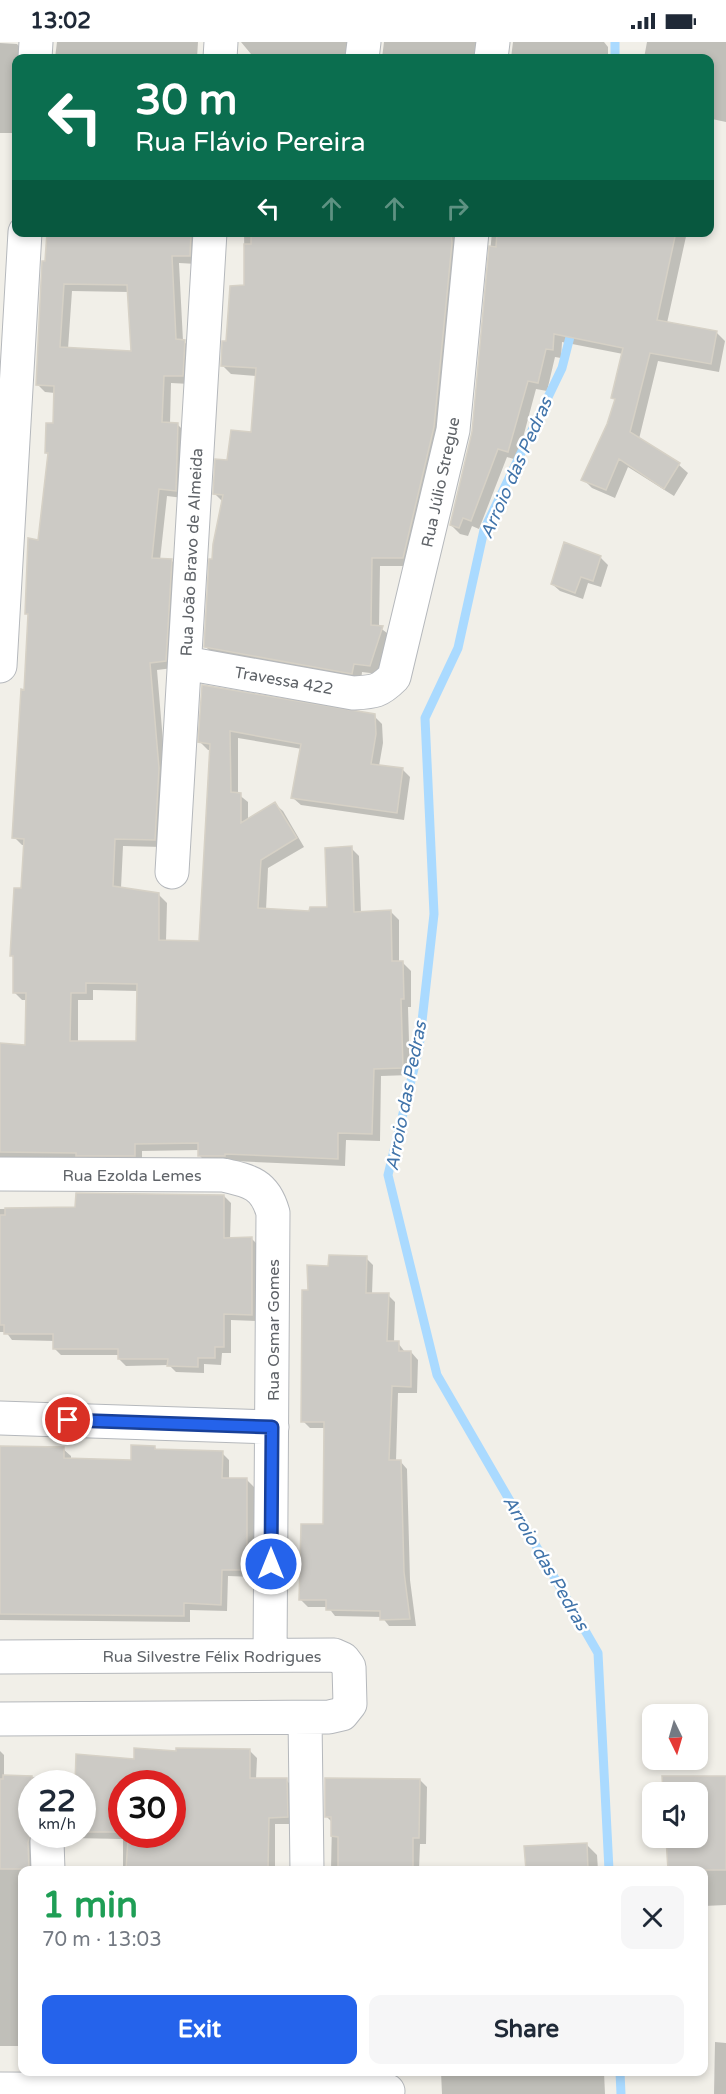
<!DOCTYPE html>
<html lang="en">
<head>
<meta charset="utf-8">
<style>
  :root { --surface:#fff; --page:#f6f6f7; --text:#1f2937; --muted:#747a83; --accent:#2563eb }
  body { margin:0; font-family:"Varela Round",sans-serif; background:var(--page); color:var(--text); height:100vh; display:flex; flex-direction:column; font-size:22px; white-space:nowrap }
  * { box-sizing:border-box; margin:0 }
  p { font-size:20px; color:var(--muted) }
  .icon { flex:none; width:33px; height:33px; fill:none; stroke:currentColor; stroke-width:2; stroke-linecap:round; stroke-linejoin:round }
  .map { position:relative; flex:1; overflow:hidden }
  .details { position:absolute; left:18px; top:1824px; width:690px; height:210px; display:flex; flex-direction:column; background:var(--surface); border-radius:12px; box-shadow:0 3px 9px #0003 }
  .details>* { flex:none }
  .banner { position:absolute; left:12px; top:12px; width:702px; height:183px; border-radius:12px; box-shadow:0 3px 9px #0003; background:#0b6e4f; color:#fff; overflow:hidden }
  .needle { width:39px; rotate:175deg }
  .fabs { position:absolute; left:642px; top:1662px; display:grid; gap:12px }
  .fabs a { display:grid; place-items:center; width:66px; height:66px; border-radius:12px; background:var(--surface); box-shadow:0 3px 9px #0003; font-size:30px }
  .speed { position:absolute; left:18px; top:1728px; display:flex; gap:12px; font-size:30px; font-weight:700; text-align:center }
  .speed>* { display:grid; place-content:center; width:78px; height:78px; border-radius:50%; background:var(--surface); box-shadow:0 3px 9px #0003; line-height:1 }
  .speed small { font-size:15px; font-weight:400 }
  .speed .limit { border:9px solid #d22; background:#fff; color:#111 }
  .pin { position:absolute; display:grid; place-items:center; width:51px; height:51px; color:#fff; margin:-26px; border:3px solid #fff; border-radius:50%; box-shadow:0 2px 6px #0007 }
  .me { position:absolute; width:66px; margin:-33px; rotate:0deg; stroke-linejoin:round; filter:drop-shadow(0 0 4px #0008) }
  .turn { display:flex; align-items:center; gap:21px; height:126px; padding:0 24px; font-size:27px }
  .turn .icon { width:78px; height:78px; stroke-width:2.5 }
  .turn b { display:block; font-size:42px; line-height:51px }
  .lanes { display:flex; align-items:center; height:57px; padding:0 24px; background:#0003; justify-content:center; gap:30px; direction:ltr }
  .lanes .off { opacity:.35 }
  .round { display:grid; place-items:center; flex:none; width:63px; height:63px; border-radius:12px; background:var(--page) }
  .headline { display:flex; align-items:center; justify-content:space-between; height:102px; padding:0 24px }
  h1 { font-size:36px; font-weight:800; line-height:45px; color:#1e9e55 }
  .primary-button { display:flex; gap:12px; margin-top:auto; padding:12px 24px }
  .primary-button a { flex:1; height:69px; border-radius:12px; background:var(--accent); color:#fff; font-size:24px; font-weight:800; line-height:69px; text-align:center }
  .primary-button a+a { background:var(--page); color:var(--text) }
  .status { display:flex; justify-content:space-between; align-items:center; height:42px; padding:0 30px; background:var(--surface); direction:ltr }
  .status svg { height:16px; fill:currentColor }
  .map>svg:first-child { display:block }
</style>
</head>
<body>
<div class="status"><b>13:02</b><svg viewBox="0 0 49 12"><path d="M0 12V9h3v3zM5 12V6h3v6zM10 12V3h3v9zM15 12V0h3v12zM26 1h20v11H26zM47 4h2v5h-2z"/></svg></div>
<div class="map">
<svg width="726" height="2052" viewBox="0 0 726 2052">
  <rect width="100%" height="100%" fill="#f1efe8"/>
  <path fill="#0003" fill-rule="evenodd" d="M 57,0 L 198,0 L 197,16 L 55,16 Z
    M 241,0 L 357,0 L 353,16 L 250,16 L 251,12 Z
    M 384,0 L 486,0 L 482,16 L 382,16 Z
    M 513,0 L 604,0 L 608,5 L 608,16 L 511,16 Z
    M 647,0 L 726,0 L 726,80 L 712,77 L 710,88 L 710,16 L 644,16 Z
    M 0,1 L 17,2 L 24,10 L 24,16 L 16,16 L 16,91 L 0,91 Z
    M 48,190 L 199,190 L 197,222 L 179,221 L 183,299 L 192,307 L 190,342 L 171,341 L 170,382 L 177,382 L 185,390 L 183,456 L 167,454 L 160,518 L 171,518 L 179,526 L 173,626 L 157,628 L 166,735 L 162,805 L 123,804 L 121,846 L 159,853 L 167,861 L 166,899 L 200,900 L 211,708 L 208,708 L 200,700 L 203,645 L 374,674 L 382,682 L 383,701 L 379,724 L 402,727 L 410,735 L 404,778 L 301,763 L 293,756 L 302,707 L 238,696 L 238,752 L 248,760 L 248,778 L 275,762 L 283,769 L 304,805 L 268,826 L 266,868 L 311,871 L 328,867 L 351,806 L 359,814 L 361,871 L 391,870 L 399,878 L 399,921 L 403,921 L 411,929 L 411,965 L 408,965 L 410,1033 L 381,1034 L 380,1099 L 346,1098 L 345,1124 L 233,1119 L 207,1121 L 200,1114 L 200,1108 L 142,1109 L 142,1121 L 0,1118 L 0,1003 L 27,1005 L 27,958 L 22,958 L 14,950 L 15,917 L 12,914 L 22,847 L 25,803 L 22,803 L 14,795 L 26,649 L 29,574 L 27,571 L 39,499 L 49,413 L 46,411 L 54,382 L 55,351 L 45,350 L 37,342 ZM 72,249 L 129,250 L 132,311 L 68,307 ZM 93,948 L 138,949 L 138,1000 L 78,1000 L 78,958 L 93,958 Z
    M 244,190 L 464,190 L 443,394 L 412,524 L 380,524 L 379,585 L 391,594 L 378,632 L 362,630 L 361,640 L 215,614 L 206,605 L 213,519 L 223,460 L 215,452 L 229,420 L 252,392 L 257,334 L 231,332 L 222,323 L 245,245 Z
    M 492,190 L 687,190 L 667,281 L 716,290 L 725,299 L 719,330 L 658,319 L 639,397 L 679,423 L 688,431 L 674,454 L 628,425 L 615,456 L 592,446 L 583,437 L 608,383 L 616,358 L 613,355 L 623,312 L 562,300 L 561,316 L 555,315 L 547,349 L 536,347 L 517,418 L 507,415 L 479,487 L 472,484 L 468,494 L 460,492 L 451,483 L 473,390 Z
    M 565,502 L 601,516 L 608,523 L 601,545 L 588,541 L 583,557 L 560,549 L 552,542 Z
    M 224,1154 L 231,1161 L 230,1198 L 252,1197 L 259,1204 L 258,1279 L 231,1278 L 231,1311 L 222,1311 L 221,1323 L 204,1322 L 204,1331 L 176,1330 L 169,1323 L 126,1324 L 119,1317 L 119,1313 L 61,1313 L 54,1306 L 55,1299 L 12,1298 L 6,1290 L 0,1290 L 0,1167 L 77,1166 Z
    M 366,1216 L 373,1223 L 372,1252 L 388,1253 L 395,1260 L 394,1301 L 398,1301 L 405,1310 L 411,1310 L 418,1318 L 417,1351 L 398,1351 L 396,1419 L 400,1419 L 407,1427 L 410,1538 L 416,1584 L 389,1584 L 382,1575 L 335,1574 L 328,1565 L 308,1565 L 301,1558 L 324,1484 L 325,1386 L 310,1386 L 303,1379 L 310,1250 L 330,1225 Z
    M 0,1405 L 63,1407 L 71,1414 L 71,1418 L 132,1419 L 154,1405 L 158,1409 L 222,1411 L 229,1418 L 229,1438 L 247,1438 L 254,1445 L 254,1535 L 228,1534 L 227,1569 L 190,1568 L 190,1580 L 0,1578 Z
    M 0,1709 L 4,1713 L 4,1735 L 77,1736 L 135,1718 L 178,1710 L 250,1709 L 257,1716 L 256,1737 L 286,1738 L 293,1745 L 294,1782 L 275,1782 L 275,1828 L 123,1828 L 123,1797 L 71,1796 L 68,1792 L 82,1792 L 82,1742 L 32,1742 L 32,1792 L 41,1792 L 35,1828 L 22,1828 L 22,2004 L 0,2004 ZM 122,1742 L 172,1742 L 172,1792 L 122,1792 Z
    M 664,1735 L 726,1735 L 726,1863 L 704,1864 L 704,1828 L 670,1828 L 668,1796 L 698,1796 L 698,1750 L 665,1750 Z
    M 420,1738 L 427,1745 L 426,1802 L 420,1802 L 419,1828 L 331,1828 L 332,1780 L 327,1775 Z
    M 586,1802 L 597,1813 L 598,1828 L 527,1828 L 526,1805 Z
    M 715,2000 L 726,2001 L 726,2052 L 714,2052 Z
    M 204,2030 L 252,2030 L 251,2035 L 210,2035 Z
    M 441,2030 L 604,2030 L 605,2052 L 442,2052 Z"/>
  <g fill="none" stroke-linecap="round" stroke-linejoin="round">
    <path stroke="#aadaff" stroke-width="9" d="M 615,16 L 615,0
      M 573,283 L 562,326 L 484,488 L 458,606 L 425,676 L 434,872 L 419,1006 L 388,1133 L 437,1333 L 598,1611 L 609,1828
      M 620,2030 L 621,2052"/>
  </g>
  <path fill="#cccac5" stroke="#d6d1c6" stroke-width="1.5" fill-rule="evenodd" d="M 47,190 L 191,190 L 190,214 L 172,214 L 176,297 L 185,298 L 183,334 L 164,334 L 162,380 L 178,381 L 176,449 L 159,447 L 152,516 L 172,517 L 166,619 L 150,621 L 159,726 L 155,798 L 115,797 L 113,844 L 159,851 L 159,898 L 199,899 L 210,702 L 198,700 L 202,643 L 375,672 L 376,692 L 371,722 L 403,726 L 397,771 L 291,756 L 301,702 L 230,689 L 231,750 L 241,751 L 241,781 L 275,760 L 297,796 L 261,818 L 258,866 L 309,869 L 310,865 L 327,865 L 325,806 L 352,804 L 354,870 L 391,868 L 392,919 L 403,919 L 404,957 L 401,957 L 403,1026 L 374,1027 L 372,1092 L 338,1091 L 338,1117 L 225,1112 L 225,1114 L 198,1114 L 198,1101 L 135,1102 L 135,1114 L 76,1114 L 76,1111 L 0,1110 L 0,1001 L 25,1003 L 26,951 L 13,951 L 13,914 L 10,914 L 14,846 L 21,846 L 24,797 L 12,796 L 21,647 L 24,648 L 28,572 L 25,572 L 28,496 L 38,498 L 48,411 L 45,411 L 46,381 L 53,381 L 54,344 L 36,343 L 42,219 L 45,219 ZM 64,242 L 127,243 L 131,309 L 60,305 ZM 86,941 L 137,942 L 136,999 L 70,999 L 71,951 L 86,951 Z
    M 251,190 L 451,190 L 452,201 L 434,385 L 403,516 L 372,516 L 371,583 L 383,584 L 370,624 L 354,622 L 352,632 L 204,605 L 209,517 L 212,517 L 213,502 L 223,453 L 213,452 L 215,417 L 227,418 L 231,388 L 251,390 L 256,326 L 221,324 L 222,299 L 226,299 L 230,244 L 244,243 L 244,202 L 251,202 Z
    M 497,190 L 676,190 L 657,278 L 717,289 L 711,322 L 650,311 L 630,390 L 680,421 L 664,447 L 619,417 L 606,448 L 581,438 L 607,382 L 615,357 L 611,356 L 623,306 L 554,292 L 553,308 L 546,307 L 538,341 L 528,339 L 508,410 L 498,407 L 471,479 L 463,476 L 459,486 L 450,483 L 472,390 L 489,204 L 496,205 Z
    M 564,500 L 601,514 L 593,539 L 581,535 L 575,551 L 551,542 Z
    M 76,1151 L 224,1153 L 224,1196 L 252,1195 L 252,1273 L 224,1272 L 224,1305 L 215,1305 L 215,1316 L 198,1316 L 198,1325 L 167,1324 L 168,1317 L 118,1317 L 118,1307 L 53,1307 L 53,1292 L 4,1292 L 4,1283 L 0,1283 L 0,1173 L 5,1173 L 5,1166 L 75,1165 Z
    M 329,1213 L 367,1214 L 366,1251 L 389,1251 L 387,1299 L 399,1299 L 399,1309 L 411,1309 L 411,1345 L 392,1344 L 389,1418 L 401,1418 L 404,1530 L 410,1577 L 380,1578 L 380,1569 L 326,1568 L 326,1558 L 299,1558 L 301,1482 L 323,1482 L 324,1380 L 301,1380 L 302,1248 L 308,1248 L 307,1223 L 328,1224 Z
    M 131,1403 L 155,1404 L 155,1407 L 223,1409 L 222,1436 L 247,1436 L 247,1528 L 222,1528 L 221,1563 L 184,1561 L 184,1574 L 0,1572 L 0,1404 L 64,1405 L 64,1416 L 131,1418 Z
    M 134,1706 L 176,1709 L 176,1706 L 250,1707 L 250,1736 L 287,1736 L 288,1775 L 269,1776 L 268,1827 L 126,1828 L 128,1796 L 172,1797 L 172,1742 L 117,1742 L 118,1790 L 82,1790 L 82,1742 L 75,1742 L 76,1712 L 134,1717 Z
    M 3,1733 L 32,1734 L 32,1789 L 28,1800 L 29,1827 L 0,1827 L 0,1737 L 3,1737 Z
    M 662,1734 L 726,1734 L 726,1828 L 668,1828 L 666,1796 L 698,1796 L 698,1750 L 663,1750 Z
    M 325,1736 L 420,1737 L 419,1796 L 413,1796 L 413,1828 L 338,1828 L 338,1795 L 331,1794 L 331,1775 L 325,1775 Z
    M 587,1801 L 588,1828 L 526,1828 L 524,1804 Z"/>
  <g fill="none" stroke-linecap="round" stroke-linejoin="round">
    <g stroke="#b5b8bc" stroke-width="35">
      <path id="street" d="M 35,16 L 36,0
        M 220,16 L 221,0
        M 362,16 L 364,0
        M 491,16 L 493,0
        M 185,621 L 353,651 C 374,650 379,650 394,635 L 453,388 L 472,190
        M 0,624 L 25,190
        M 172,830 L 210,190
        M 0,1132 L 223,1133 C 250,1139 265,1142 273,1171 L 270,1613
        M 0,1376 L 272,1385
        M 0,1615 L 334,1613 L 343,1617 L 349,1625 L 350,1662 L 342,1672 L 329,1675 L 0,1677
        M 305,1676 L 307,1828
        M 47,1799 L 48,1828
        M 0,2047 L 388,2049"/>
    </g>
    <use href="#street" stroke="#fff" stroke-width="33"/>
  </g>
  <g fill="none" stroke-linecap="round" stroke-linejoin="round">
    <g stroke="#184099" stroke-width="15">
      <path id="route" d="M 68,1378 L 272,1385 L 271,1522"/>
    </g>
    <use href="#route" stroke="#2563eb" stroke-width="10"/>
  </g>
  <g text-anchor="middle" stroke-width="5" stroke-linejoin="round" paint-order="stroke">
    <g font-size="16" fill="#5f6368" stroke="#fff">
      <text transform="translate(440 440) rotate(-78)" y="6">Rua Júlio Stregue</text>
      <text transform="translate(191 510) rotate(-87)" y="6">Rua João Bravo de Almeida</text>
      <text transform="translate(284 638) rotate(10)" y="6">Travessa 422</text>
      <text x="132" y="1139">Rua Ezolda Lemes</text>
      <text transform="translate(273 1288) rotate(-90)" y="6">Rua Osmar Gomes</text>
      <text x="212" y="1620">Rua Silvestre Félix Rodrigues</text>
    </g>
    <g font-size="18" font-style="italic" fill="#4174aa" stroke="#fff">
      <text transform="translate(516 426) rotate(-66)" y="6">Arroio das Pedras</text>
      <text transform="translate(406 1054) rotate(-79)" y="6">Arroio das Pedras</text>
      <text transform="translate(546 1521) rotate(60)" y="6">Arroio das Pedras</text>
    </g>
  </g>
</svg>
<div class="fabs">
<a><svg class="needle" viewBox="-14 -14 28 28"><path d="M0-13l5 13h-10z" fill="#e53935"/><path d="M0 13l5-13h-10z" fill="#747a83"/></svg></a>
<a><svg class="icon" aria-label="sound" viewBox="0 0 24 24"><path d="M4 9h4l5-4v14l-5-4H4zM17 9q2 3 0 6"/></svg></a>
</div>
<div class="speed"><div>22<small>km/h</small></div><div class="limit">30</div></div>
<div class="pin" style="left:68px;top:1378px;background:#d93025"><svg class="icon" aria-label="arrive" viewBox="0 0 24 24"><path d="M6 21V4h12l-3 4 3 4H6"/></svg></div>
<svg class="me" style="left:271px;top:1522px" viewBox="-20 -20 40 40"><circle r="17" fill="#2563eb" stroke="#fff" stroke-width="3"/><path d="M0-11L8 9 0 5-8 9z" fill="#fff"/></svg>
<div class="banner">
<div class="turn"><svg class="icon" aria-label="left" viewBox="0 0 24 24"><path d="M17 20v-9H6M10 6l-5 5 5 5"/></svg><div><b>30 m</b>Rua Flávio Pereira</div></div>
<div class="lanes"><svg class="icon" aria-label="left" viewBox="0 0 24 24"><path d="M17 20v-9H6M10 6l-5 5 5 5"/></svg><svg class="icon off" aria-label="ahead" viewBox="0 0 24 24"><path d="M12 20V5M6 11l6-6 6 6"/></svg><svg class="icon off" aria-label="ahead" viewBox="0 0 24 24"><path d="M12 20V5M6 11l6-6 6 6"/></svg><svg class="icon off" aria-label="right" viewBox="0 0 24 24"><path d="M7 20v-9h11M14 6l5 5-5 5"/></svg></div>
</div>
<section class="details">
<div class="headline"><div><h1>1 min</h1><p>70 m · 13:03</p></div><a class="round"><svg class="icon" aria-label="close" viewBox="0 0 24 24"><path d="M6 6l12 12M18 6L6 18"/></svg></a></div>
<div class="primary-button"><a>Exit</a><a>Share</a></div>
</section>
</div>
</body>
</html>
